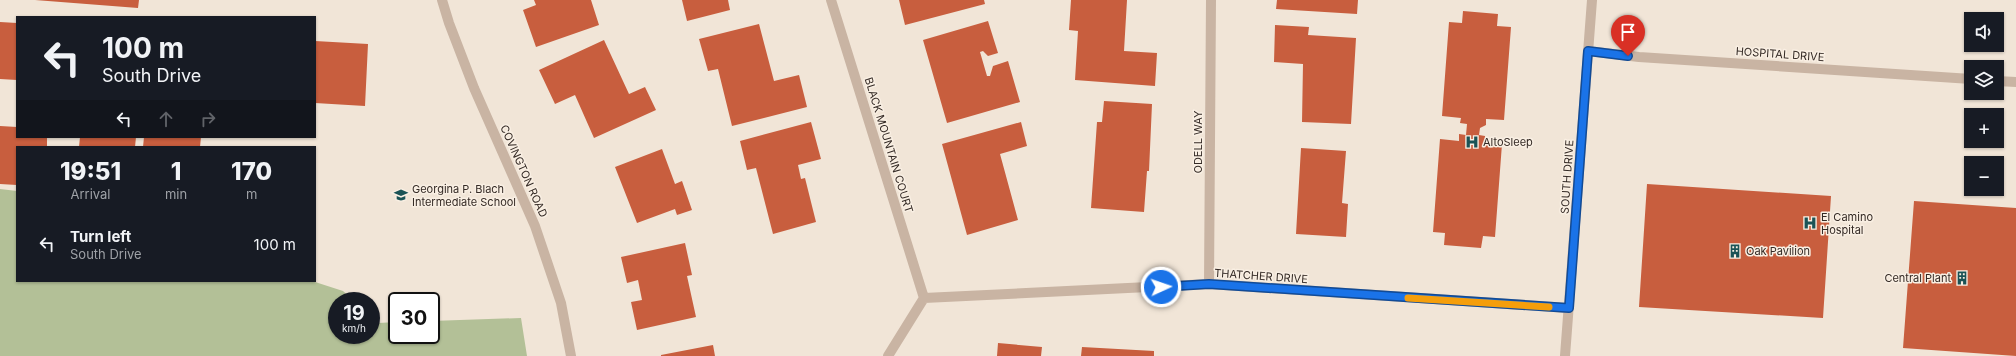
<!DOCTYPE html>
<html lang="en">
<head>
<meta charset="utf-8">
<style>
  :root { --surface:#171b24; --page:#20242c; --text:#f1f3f6; --muted:#9ea1a6 }
  body { margin:0; font-family:Inter,sans-serif; background:var(--page); color:var(--text); height:100vh; display:flex; flex-direction:column; font-size:15px; white-space:nowrap }
  * { box-sizing:border-box; margin:0 }
  p { font-size:13px; color:var(--muted) }
  .icon { flex:none; width:22px; height:22px; fill:none; stroke:currentColor; stroke-width:2; stroke-linecap:round; stroke-linejoin:round }
  .map { position:relative; flex:1; overflow:hidden }
  .sheet { position:absolute; left:16px; top:146px; width:300px; height:136px; display:flex; flex-direction:column; background:var(--surface); border-radius:0px; box-shadow:0 1px 3px #0004 }
  .sheet>* { flex:none }
  .hud { position:absolute; left:16px; top:16px; width:300px; height:122px; border-radius:0px; box-shadow:0 1px 3px #0004; background:#171b24; color:var(--text); overflow:hidden }
  .tools { position:absolute; left:1964px; top:12px; display:grid; gap:8px }
  .tools a { display:grid; place-items:center; width:40px; height:40px; border-radius:0px; background:var(--surface); box-shadow:0 1px 3px #0004; font-size:20px }
  .speed { position:absolute; left:328px; top:292px; display:flex; gap:8px; font-size:20px; font-weight:700; text-align:center }
  .speed>* { display:grid; place-content:center; width:52px; height:52px; border-radius:50%; background:var(--surface); box-shadow:0 1px 3px #0004; line-height:1 }
  .speed small { font-size:10px; font-weight:400 }
  .speed .limit { border:2px solid #111; border-radius:6px; background:#fff; color:#111 }
  .pin { position:absolute; display:grid; place-items:center; width:34px; height:34px; color:#fff; margin:-41px -17px; border-radius:50% 50% 50% 0; rotate:-45deg; box-shadow:0 0 4px #0007 }
  .pin .icon { rotate:45deg }
  .me { position:absolute; width:44px; margin:-22px; rotate:87deg; stroke-linejoin:round; filter:drop-shadow(0 0 3px #0008) }
  .turn { display:flex; align-items:center; gap:14px; height:84px; padding:0 20px; font-size:18px }
  .turn .icon { width:52px; height:52px; stroke-width:2.5 }
  .turn b { display:block; font-size:28px; line-height:34px }
  .lanes { display:flex; align-items:center; height:38px; padding:0 20px; background:#0003; justify-content:center; gap:20px; direction:ltr }
  .lanes .off { opacity:.35 }
  .eta { display:flex; justify-content:space-evenly; align-items:center; height:68px; text-align:center }
  .eta b { font-size:24px; font-weight:800; line-height:28px }
  ul { padding:0; list-style:none }
  li { display:flex; align-items:center; gap:12px; height:60px; padding:0 20px }
  li div { flex:1 }
  li b { display:block; font-size:15px }
  li em { font-style:normal }
  .map>svg:first-child { display:block }
</style>
</head>
<body>
<div class="map">
<svg width="2016" height="356" viewBox="0 0 2016 356">
  <rect width="100%" height="100%" fill="#f1e5d7"/>
  <path fill="#b3c097" d="M 0,189 L 17,191 L 17,281 L 312,281 L 343,291 L 354,301 L 337,301 L 337,335 L 371,335 L 371,317 L 378,323 L 397,322 L 397,335 L 431,335 L 431,321 L 521,318 L 527,356 L 0,356 Z"/>
  <path fill="#c85e3e" d="M 35,0 L 139,0 L 138,8 Z
    M 534,0 L 591,0 L 599,25 L 536,47 L 523,10 L 536,5 Z
    M 682,0 L 728,0 L 730,10 L 687,21 Z
    M 899,0 L 984,0 L 985,4 L 905,25 Z
    M 1071,0 L 1127,0 L 1124,51 L 1157,53 L 1155,86 L 1075,80 L 1078,31 L 1069,30 Z
    M 1277,0 L 1358,0 L 1357,14 L 1276,9 Z
    M 1463,11 L 1498,14 L 1497,26 L 1511,27 L 1504,120 L 1486,119 L 1486,125 L 1480,128 L 1479,135 L 1485,136 L 1485,142 L 1502,144 L 1495,237 L 1483,236 L 1481,248 L 1444,245 L 1445,233 L 1433,232 L 1440,139 L 1459,141 L 1459,134 L 1466,135 L 1467,124 L 1460,123 L 1461,118 L 1442,116 L 1449,22 L 1462,23 Z
    M 988,21 L 998,53 L 988,56 L 983,51 L 980,52 L 987,76 L 990,76 L 993,66 L 1008,61 L 1020,102 L 947,123 L 923,40 Z
    M 0,22 L 17,23 L 17,80 L 0,79 Z
    M 759,24 L 774,81 L 799,75 L 807,107 L 732,126 L 718,69 L 708,71 L 699,39 Z
    M 1275,25 L 1309,27 L 1308,35 L 1356,38 L 1351,124 L 1302,122 L 1303,64 L 1274,62 Z
    M 604,40 L 629,94 L 645,87 L 656,110 L 594,138 L 575,95 L 555,104 L 539,70 Z
    M 315,41 L 368,44 L 365,106 L 315,103 Z
    M 1104,101 L 1152,104 L 1149,171 L 1147,171 L 1144,212 L 1091,208 L 1097,122 L 1102,122 Z
    M 811,122 L 821,159 L 798,165 L 801,179 L 805,178 L 816,222 L 773,234 L 756,168 L 747,170 L 740,141 Z
    M 1021,122 L 1027,146 L 1000,154 L 1018,220 L 967,235 L 942,144 Z
    M 0,126 L 17,127 L 17,137 L 47,137 L 47,147 L 17,147 L 17,185 L 0,184 Z
    M 80,137 L 136,137 L 135,147 L 79,147 Z
    M 144,137 L 201,137 L 200,147 L 143,147 Z
    M 1301,148 L 1346,151 L 1342,203 L 1348,204 L 1346,237 L 1296,234 Z
    M 662,149 L 675,184 L 682,181 L 692,210 L 677,215 L 675,209 L 637,223 L 615,167 Z
    M 1647,184 L 1831,196 L 1823,318 L 1639,307 Z
    M 1914,201 L 2016,208 L 2016,356 L 1903,348 Z
    M 685,243 L 692,275 L 687,276 L 696,317 L 637,330 L 631,302 L 642,300 L 638,280 L 627,283 L 621,257 Z
    M 998,343 L 1042,347 L 1041,356 L 997,356 Z
    M 713,345 L 715,356 L 661,356 L 661,355 Z
    M 1082,347 L 1154,351 L 1154,356 L 1081,356 Z"/>
  <g fill="none" stroke-linecap="round" stroke-linejoin="round">
    <path stroke="#c9b4a3" stroke-width="10" d="M 442,0 L 449,23 L 474,88 L 535,226 L 561,303 L 571,356
      M 831,0 L 924,298
      M 1588,51 L 1639,57 L 1971,79
      M 1997,81 L 2016,82
      M 1209,284 L 1211,0
      M 924,298 L 1209,284 L 1569,308
      M 888,356 L 924,298
      M 1565,356 L 1592,0"/>
  </g>
  <g fill="none" stroke-linecap="round" stroke-linejoin="round">
    <g stroke="#114b97" stroke-width="10">
      <path id="route" d="M 1161,287 L 1209,284 L 1569,308 L 1588,51 L 1628,56"/>
    </g>
    <use href="#route" stroke="#1a73e8" stroke-width="7"/>
    <path stroke="#f59e0b" stroke-width="7" d="M 1408,298 L 1549,307"/>
  </g>
  <defs>
    <g id="hospital-bare" transform="scale(1.08)"><path d="M-5-5h3v3.5h4V-5h3V5h-3V1.5h-4V5h-3Z" fill="#1b5356" stroke="#f9efe3" stroke-width="2.5" paint-order="stroke"/></g>
    <g id="school-bare" transform="scale(1.08)"><path d="M0-5L7-2L0 1L-7-2ZM-4 1L0 2.5L4 1V4Q0 6-4 4Z" fill="#1b5356" stroke="#f9efe3" stroke-width="2.5" paint-order="stroke"/></g>
    <g id="building-bare" transform="scale(1.08)"><path d="M-4-6H4V6H1V3H-1V6H-4ZM-2.5-4.3h1.7v1.8h-1.7ZM.8-4.3h1.7v1.8H.8ZM-2.5-1h1.7V.8h-1.7ZM.8-1h1.7V.8H.8Z" fill="#1b5356" stroke="#f9efe3" stroke-width="2.5" paint-order="stroke"/></g>
  </defs>
  <g fill-rule="evenodd">
    <use href="#hospital-bare" x="1472" y="142"/>
    <use href="#school-bare" x="401" y="195"/>
    <use href="#hospital-bare" x="1810" y="223"/>
    <use href="#building-bare" x="1735" y="251"/>
    <use href="#building-bare" x="1962" y="278"/>
  </g>
  <g text-anchor="middle" stroke-width="3" stroke-linejoin="round" paint-order="stroke">
    <g font-size="11" fill="#342a25" stroke="#f9efe3">
      <text transform="translate(1780 54) rotate(4)" y="4">HOSPITAL DRIVE</text>
      <text transform="translate(1198 142) rotate(-90)" y="4">ODELL WAY</text>
      <text transform="translate(889 145) rotate(73)" y="4">BLACK MOUNTAIN COURT</text>
      <text transform="translate(524 171) rotate(66)" y="4">COVINGTON ROAD</text>
      <text transform="translate(1567 177) rotate(-86)" y="4">SOUTH DRIVE</text>
      <text transform="translate(1261 276) rotate(4)" y="4">THATCHER DRIVE</text>
    </g>
    <g font-size="11" fill="#342a25" stroke="#f9efe3" text-anchor="start">
      <text x="1483" y="146">AltoSleep</text>
      <text x="412" y="193">Georgina P. Blach<tspan x="412" dy="13">Intermediate School</tspan></text>
      <text x="1821" y="221">El Camino<tspan x="1821" dy="13">Hospital</tspan></text>
      <text x="1746" y="255">Oak Pavilion</text>
      <text x="1951" y="282" text-anchor="end">Central Plant</text>
    </g>
  </g>
</svg>
<div class="tools">
<a><svg class="icon" aria-label="sound" viewBox="0 0 24 24"><path d="M4 9h4l5-4v14l-5-4H4zM17 9q2 3 0 6"/></svg></a>
<a><svg class="icon" aria-label="layers" viewBox="0 0 24 24"><path d="M12 4l9 5-9 5-9-5zM3 14l9 5 9-5"/></svg></a>
<a>+</a>
<a>−</a>
</div>
<div class="speed"><div>19<small>km/h</small></div><div class="limit">30</div></div>
<div class="pin" style="left:1628px;top:56px;background:#d93025"><svg class="icon" aria-label="arrive" viewBox="0 0 24 24"><path d="M6 21V4h12l-3 4 3 4H6"/></svg></div>
<svg class="me" style="left:1161px;top:287px" viewBox="-20 -20 40 40"><circle r="17" fill="#1a73e8" stroke="#fff" stroke-width="3"/><path d="M0-11L8 9 0 5-8 9z" fill="#fff"/></svg>
<div class="hud">
<div class="turn"><svg class="icon" aria-label="left" viewBox="0 0 24 24"><path d="M17 20v-9H6M10 6l-5 5 5 5"/></svg><div><b>100 m</b>South Drive</div></div>
<div class="lanes"><svg class="icon" aria-label="left" viewBox="0 0 24 24"><path d="M17 20v-9H6M10 6l-5 5 5 5"/></svg><svg class="icon off" aria-label="ahead" viewBox="0 0 24 24"><path d="M12 20V5M6 11l6-6 6 6"/></svg><svg class="icon off" aria-label="right" viewBox="0 0 24 24"><path d="M7 20v-9h11M14 6l5 5-5 5"/></svg></div>
</div>
<section class="sheet">
<div class="eta">
<div><b>19:51</b><p>Arrival</p></div>
<div><b>1</b><p>min</p></div>
<div><b>170</b><p>m</p></div>
</div>
<ul>
<li><svg class="icon" aria-label="left" viewBox="0 0 24 24"><path d="M17 20v-9H6M10 6l-5 5 5 5"/></svg><div><b>Turn left</b><p>South Drive</p></div><em>100 m</em></li>
</ul>
</section>
</div>
</body>
</html>
